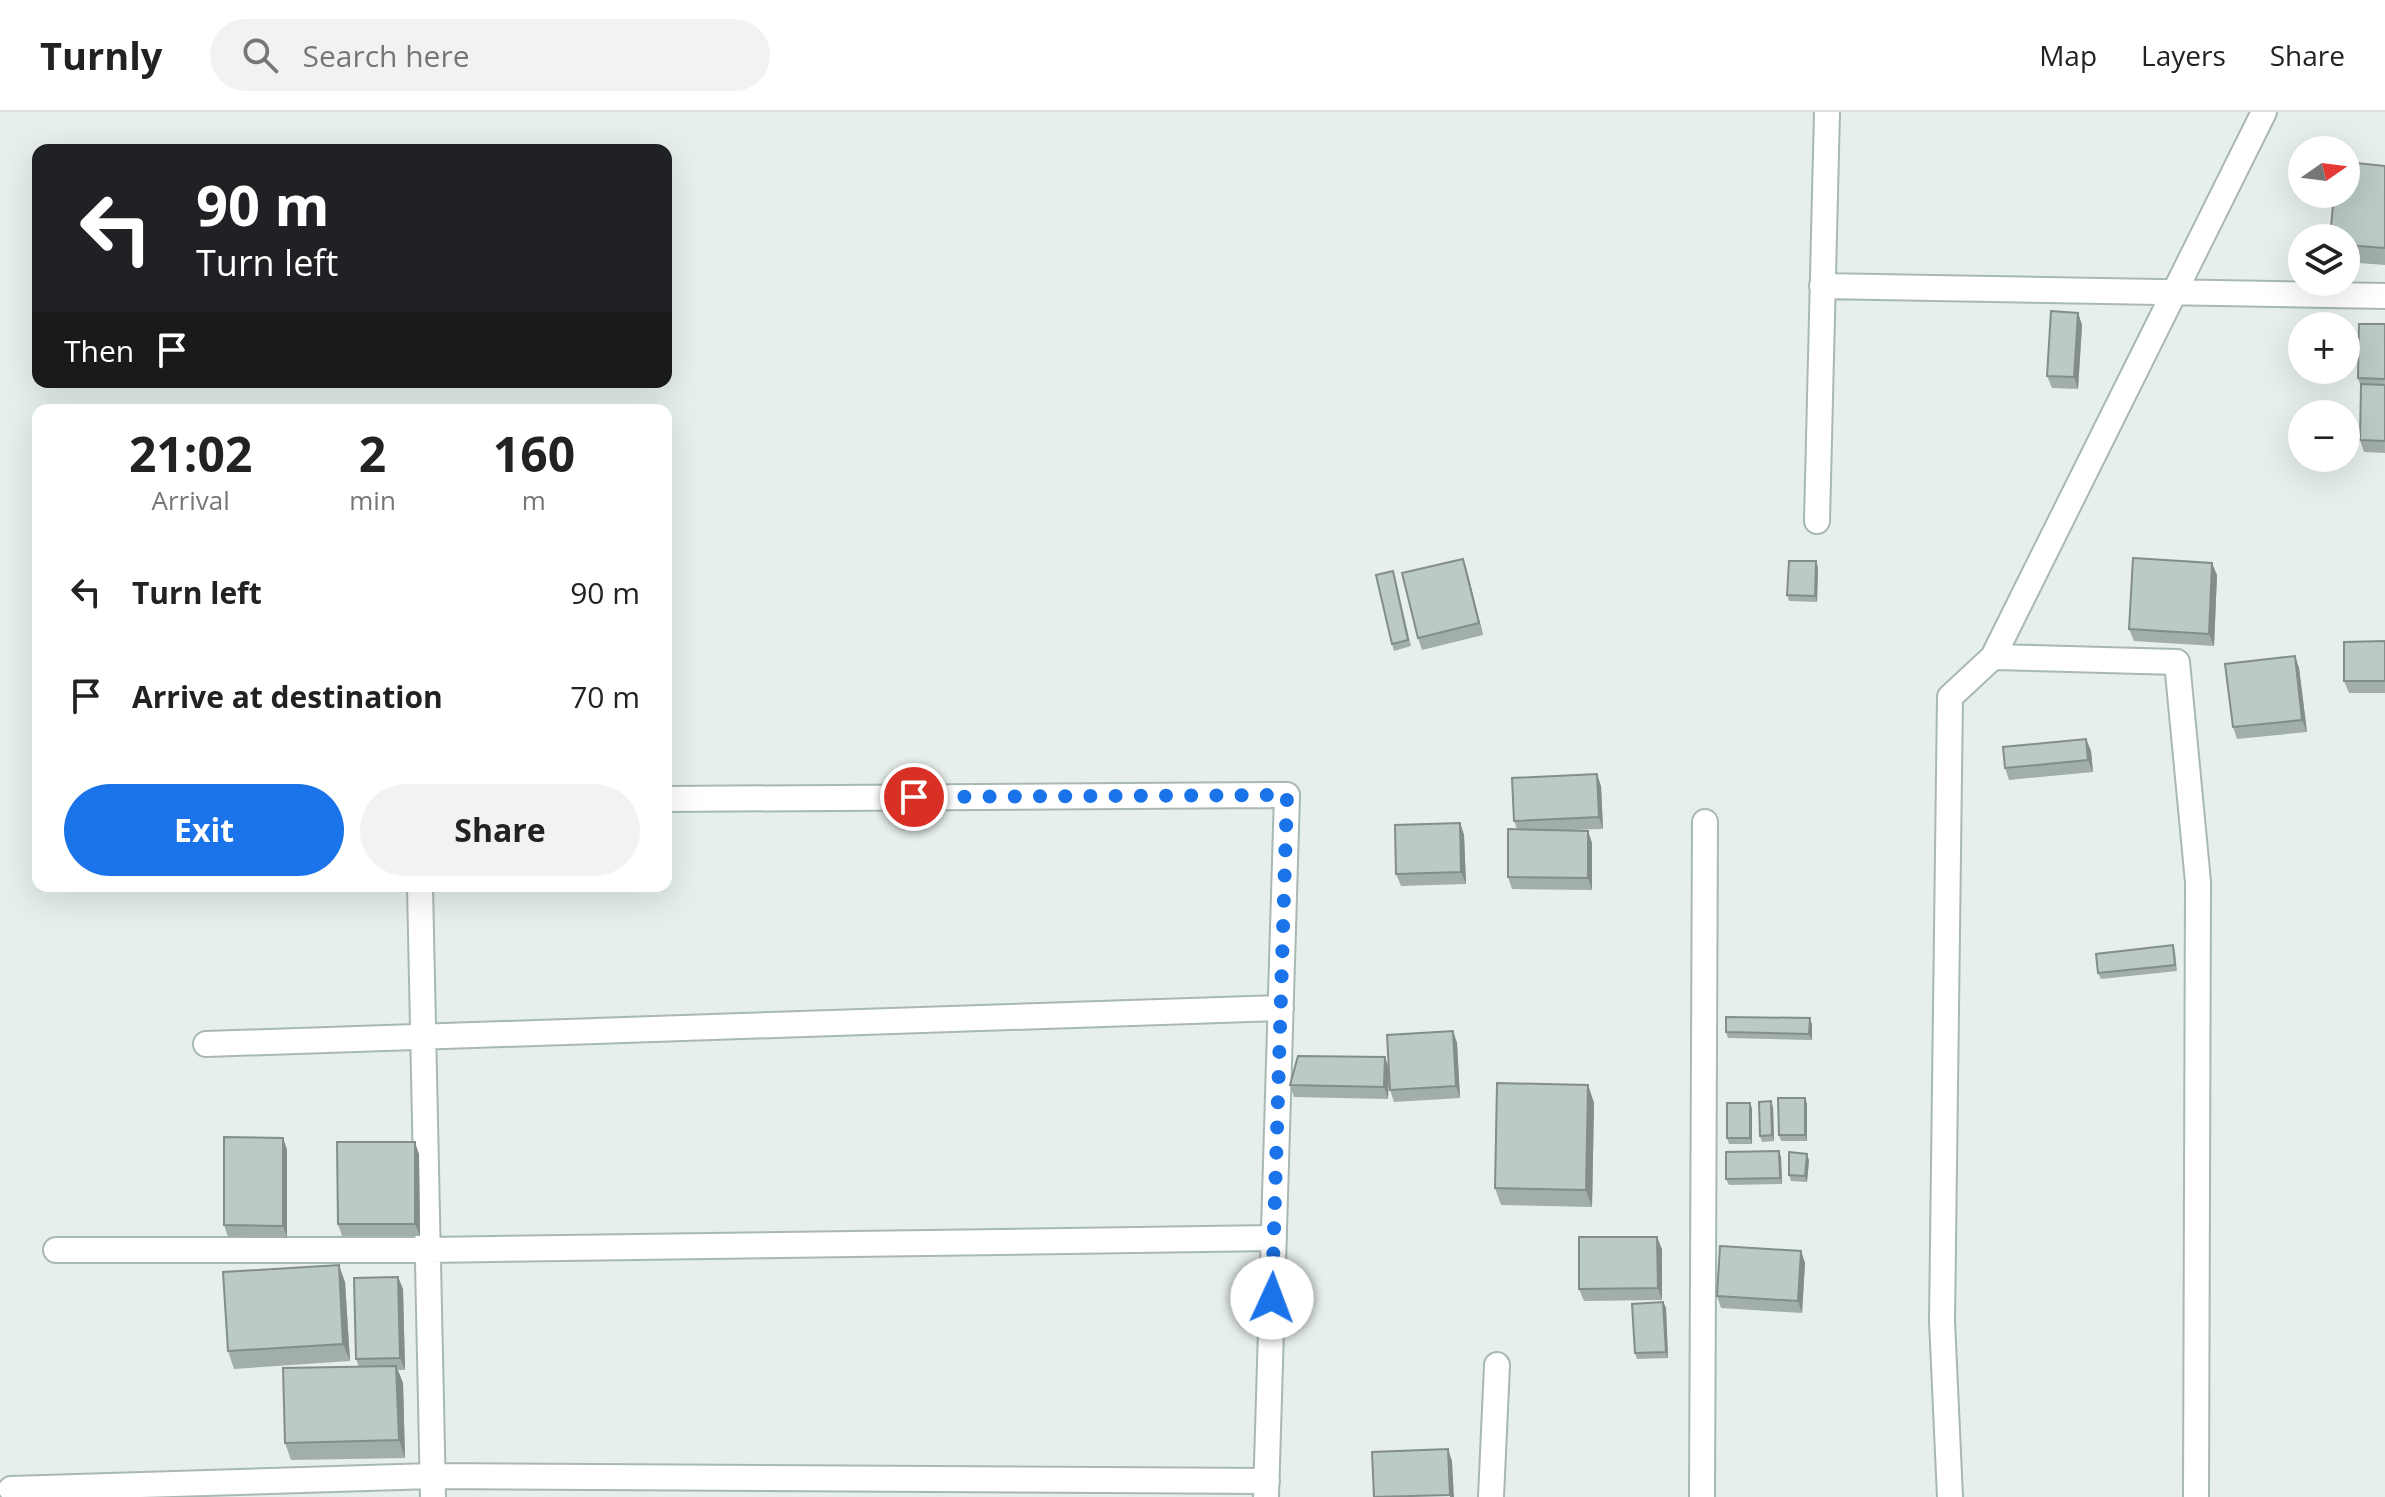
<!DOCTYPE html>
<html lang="en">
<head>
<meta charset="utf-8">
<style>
  :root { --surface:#fff; --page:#f2f2f2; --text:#222; --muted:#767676; --line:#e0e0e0; --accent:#1a73e8 }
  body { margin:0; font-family:"Open Sans",sans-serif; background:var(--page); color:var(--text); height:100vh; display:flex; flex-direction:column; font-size:30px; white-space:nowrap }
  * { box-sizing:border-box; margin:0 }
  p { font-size:26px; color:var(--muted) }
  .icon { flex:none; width:44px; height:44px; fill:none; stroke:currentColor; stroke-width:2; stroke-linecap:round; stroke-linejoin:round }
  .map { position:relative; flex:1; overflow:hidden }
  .sheet { position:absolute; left:32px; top:292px; width:640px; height:488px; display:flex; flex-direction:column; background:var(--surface); border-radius:16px; box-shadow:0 8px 32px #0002 }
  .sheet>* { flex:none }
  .top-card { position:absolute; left:32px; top:32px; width:640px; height:244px; border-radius:16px; box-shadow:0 8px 32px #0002; background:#202124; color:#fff; overflow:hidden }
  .needle { width:52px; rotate:76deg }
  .buttons { position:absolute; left:2288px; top:24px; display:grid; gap:16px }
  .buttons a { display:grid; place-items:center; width:72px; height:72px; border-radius:50%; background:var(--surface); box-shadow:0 8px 32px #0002; font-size:40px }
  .pin { position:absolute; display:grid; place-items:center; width:68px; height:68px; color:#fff; margin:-34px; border:4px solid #fff; border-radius:50%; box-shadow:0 2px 8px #0007 }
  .me { position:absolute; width:88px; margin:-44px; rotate:2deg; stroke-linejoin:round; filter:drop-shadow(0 0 6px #0008) }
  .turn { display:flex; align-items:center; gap:28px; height:168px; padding:0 32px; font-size:36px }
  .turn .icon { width:104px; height:104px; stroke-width:2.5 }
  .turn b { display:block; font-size:56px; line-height:68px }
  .then { display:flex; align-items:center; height:76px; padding:0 32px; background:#0003; gap:16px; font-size:30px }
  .eta { display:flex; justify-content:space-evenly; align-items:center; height:136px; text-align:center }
  .eta b { font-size:48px; font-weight:700; line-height:56px }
  .primary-button { display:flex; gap:16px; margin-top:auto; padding:16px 32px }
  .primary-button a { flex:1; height:92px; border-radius:48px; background:var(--accent); color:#fff; font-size:32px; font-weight:700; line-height:92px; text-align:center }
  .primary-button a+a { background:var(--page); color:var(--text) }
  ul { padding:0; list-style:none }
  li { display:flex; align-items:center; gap:24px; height:104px; padding:0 32px }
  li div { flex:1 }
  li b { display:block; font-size:30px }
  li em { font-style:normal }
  header { display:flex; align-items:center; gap:48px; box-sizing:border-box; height:112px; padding:0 40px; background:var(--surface); border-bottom:2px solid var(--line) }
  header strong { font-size:38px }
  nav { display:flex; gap:44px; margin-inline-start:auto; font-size:28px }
  .search { width:560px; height:72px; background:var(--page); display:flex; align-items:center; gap:20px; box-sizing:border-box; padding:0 28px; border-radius:44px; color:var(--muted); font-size:30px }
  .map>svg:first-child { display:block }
</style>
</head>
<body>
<header>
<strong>Turnly</strong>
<div class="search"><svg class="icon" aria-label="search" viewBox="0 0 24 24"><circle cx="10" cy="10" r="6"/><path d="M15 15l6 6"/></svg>Search here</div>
<nav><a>Map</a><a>Layers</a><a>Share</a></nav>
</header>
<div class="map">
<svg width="2385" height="1385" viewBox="0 0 2385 1385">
  <rect width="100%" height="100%" fill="#e6efeb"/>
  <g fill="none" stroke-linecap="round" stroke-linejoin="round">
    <g stroke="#a8b8b2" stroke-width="28">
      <path id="minor" d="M 1822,174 L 2385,184
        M 1817,409 L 1827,0
        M 1993,545 L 2177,550 L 2198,770 L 2196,1385
        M 666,687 L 1287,683 L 1266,1385
        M 420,774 L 433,1385
        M 206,932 L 1281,896
        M 56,1138 L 428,1138 L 1274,1126
        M 11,1377 L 432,1364 L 1267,1369
        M 1491,1385 L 1497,1253
        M 1702,1385 L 1705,710
        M 1950,1385 L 1942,1209 L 1950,585 L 1993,545 L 2264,0"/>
    </g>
    <use href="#minor" stroke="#fff" stroke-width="24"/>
  </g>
  <path fill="#a1aea9" d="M 2385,54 L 2385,153 L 2346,150 L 2346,126 Z
    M 2078,201 L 2082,213 L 2078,277 L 2052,276 L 2047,264 Z
    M 2385,212 L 2385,341 L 2364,340 L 2360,328 L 2361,275 L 2358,266 Z
    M 1463,447 L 1467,459 L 1483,523 L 1422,538 L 1418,526 Z
    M 1816,449 L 1818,456 L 1817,490 L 1789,489 L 1787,483 Z
    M 2217,463 L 2214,534 L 2134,529 L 2129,517 Z
    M 1395,465 L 1411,534 L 1394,539 L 1392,532 Z
    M 2385,529 L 2385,581 L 2349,581 L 2344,569 Z
    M 2295,544 L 2299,556 L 2307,620 L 2237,627 L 2233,615 Z
    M 2086,627 L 2091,639 L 2093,660 L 2009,668 L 2005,656 Z
    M 1601,674 L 1603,717 L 1569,718 L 1588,719 L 1592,731 L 1592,778 L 1512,777 L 1508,765 L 1517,717 L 1514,709 Z
    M 1460,711 L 1464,723 L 1466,772 L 1401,774 L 1396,762 Z
    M 2173,833 L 2175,839 L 2177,859 L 2101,867 L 2098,861 Z
    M 1810,906 L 1812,913 L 1812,928 L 1728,926 L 1726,920 Z
    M 1453,919 L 1457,931 L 1460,986 L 1394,990 L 1390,978 L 1389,964 L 1388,987 L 1294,985 L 1290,973 L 1385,945 L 1388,956 Z
    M 1588,973 L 1594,991 L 1592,1095 L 1501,1093 L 1495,1076 Z
    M 1805,986 L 1807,992 L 1807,1029 L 1781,1029 L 1779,1023 Z
    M 1750,991 L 1752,997 L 1752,1032 L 1729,1032 L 1727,1026 Z
    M 1773,995 L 1774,1029 L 1762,1030 L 1760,1024 Z
    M 283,1026 L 287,1038 L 287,1126 L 228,1125 L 224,1113 Z
    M 419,1042 L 420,1124 L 342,1124 L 338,1112 Z
    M 1781,1045 L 1782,1072 L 1729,1073 L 1726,1067 Z
    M 1809,1048 L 1807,1070 L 1791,1069 L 1789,1063 Z
    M 1662,1137 L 1662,1188 L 1584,1189 L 1579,1177 Z
    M 1801,1139 L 1805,1151 L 1802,1201 L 1721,1196 L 1717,1184 Z
    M 398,1165 L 403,1177 L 405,1258 L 398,1258 L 403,1271 L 405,1346 L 291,1348 L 285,1331 L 359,1255 L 356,1247 Z
    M 345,1170 L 350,1249 L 234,1257 L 228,1239 Z
    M 1663,1190 L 1666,1196 L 1668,1246 L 1637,1247 L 1635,1241 Z"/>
  <path fill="#838d89" d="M 2078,201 L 2082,213 L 2078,277 L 2074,265 Z
    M 1463,447 L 1467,459 L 1483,523 L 1479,511 Z
    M 1816,449 L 1818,456 L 1817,490 L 1815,484 Z
    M 2212,451 L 2217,463 L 2214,534 L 2209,522 Z
    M 2295,544 L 2299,556 L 2307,620 L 2302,608 Z
    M 2086,627 L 2091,639 L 2093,660 L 2088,648 Z
    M 1597,662 L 1601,674 L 1603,717 L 1599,705 Z
    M 1460,711 L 1464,723 L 1466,772 L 1461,760 Z
    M 1588,719 L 1592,731 L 1592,778 L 1588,766 Z
    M 1810,906 L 1812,913 L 1812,928 L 1809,922 Z
    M 1453,919 L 1457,931 L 1460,986 L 1456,974 Z
    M 1385,945 L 1389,957 L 1388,987 L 1384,975 Z
    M 1588,973 L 1594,991 L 1592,1095 L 1586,1078 Z
    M 1805,986 L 1807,992 L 1807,1029 L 1805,1023 Z
    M 1771,989 L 1773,995 L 1774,1029 L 1772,1023 Z
    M 1750,991 L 1752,997 L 1752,1032 L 1750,1026 Z
    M 283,1026 L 287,1038 L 287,1126 L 283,1114 Z
    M 415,1030 L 419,1042 L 420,1124 L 415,1112 Z
    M 1779,1039 L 1781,1045 L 1782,1072 L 1780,1066 Z
    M 1807,1042 L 1809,1048 L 1807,1070 L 1805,1064 Z
    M 1657,1125 L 1662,1137 L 1662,1188 L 1658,1176 Z
    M 1801,1139 L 1805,1151 L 1802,1201 L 1798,1189 Z
    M 339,1153 L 345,1170 L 350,1249 L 343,1232 Z
    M 398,1165 L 403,1177 L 405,1258 L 400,1246 Z
    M 1663,1190 L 1666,1196 L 1668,1246 L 1666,1240 Z
    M 396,1254 L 403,1271 L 405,1346 L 399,1328 Z
    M 1448,1337 L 1452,1349 L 1454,1385 L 1450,1385 L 1450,1383 Z"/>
  <path fill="#bbcac4" stroke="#838d89" stroke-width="2" d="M 2346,50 L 2385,54 L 2385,136 L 2346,133 L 2346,126 L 2330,126 L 2334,82 L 2346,82 Z
    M 2051,199 L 2078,201 L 2074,265 L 2047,264 Z
    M 2359,212 L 2385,212 L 2385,267 L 2358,266 Z
    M 2361,272 L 2385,273 L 2385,329 L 2360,328 Z
    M 2133,446 L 2212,451 L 2209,522 L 2129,517 Z
    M 1463,447 L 1479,511 L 1418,526 L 1402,461 Z
    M 1789,449 L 1816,449 L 1815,484 L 1787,483 Z
    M 1393,459 L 1408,528 L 1392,532 L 1376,463 Z
    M 2385,529 L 2385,569 L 2344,569 L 2344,530 Z
    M 2295,544 L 2302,608 L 2233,615 L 2225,552 Z
    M 2086,627 L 2088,648 L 2005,656 L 2003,635 Z
    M 1597,662 L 1599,705 L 1514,709 L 1512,666 Z
    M 1460,711 L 1461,760 L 1396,762 L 1395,713 Z
    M 1508,717 L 1588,719 L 1588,766 L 1508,765 Z
    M 2173,833 L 2175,853 L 2098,861 L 2096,842 Z
    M 1726,905 L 1810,906 L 1809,922 L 1726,920 Z
    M 1453,919 L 1456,974 L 1390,978 L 1387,923 Z
    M 1298,944 L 1385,945 L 1384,975 L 1290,973 Z
    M 1497,971 L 1588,973 L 1586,1078 L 1495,1076 Z
    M 1778,986 L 1805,986 L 1805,1023 L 1779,1023 Z
    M 1771,989 L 1772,1023 L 1760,1024 L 1759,990 Z
    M 1727,991 L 1750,991 L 1750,1026 L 1727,1026 Z
    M 224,1025 L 283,1026 L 283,1114 L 224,1113 Z
    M 337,1030 L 415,1030 L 415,1112 L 338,1112 Z
    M 1779,1039 L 1780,1066 L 1726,1067 L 1726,1040 Z
    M 1789,1040 L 1807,1042 L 1805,1064 L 1789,1063 Z
    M 1579,1125 L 1657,1125 L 1658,1176 L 1579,1177 Z
    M 1720,1134 L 1801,1139 L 1798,1189 L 1717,1184 Z
    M 339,1153 L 343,1232 L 228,1239 L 223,1160 Z
    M 398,1165 L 400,1246 L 356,1247 L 354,1166 Z
    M 1663,1190 L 1666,1240 L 1635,1241 L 1632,1192 Z
    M 396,1254 L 399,1328 L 285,1331 L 283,1256 Z
    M 1448,1337 L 1450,1383 L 1374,1385 L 1372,1340 Z"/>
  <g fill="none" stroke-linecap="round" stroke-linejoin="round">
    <path stroke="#1a73e8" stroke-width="14" stroke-dasharray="0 25.2" d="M 914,685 L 1287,683 L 1272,1186"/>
  </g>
</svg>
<div class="buttons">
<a><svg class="needle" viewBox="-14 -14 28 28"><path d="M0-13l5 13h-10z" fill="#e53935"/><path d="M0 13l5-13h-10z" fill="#767676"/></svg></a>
<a><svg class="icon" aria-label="layers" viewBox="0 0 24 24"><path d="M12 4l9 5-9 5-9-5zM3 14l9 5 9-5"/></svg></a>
<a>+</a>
<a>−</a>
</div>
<div class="pin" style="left:914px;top:685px;background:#d93025"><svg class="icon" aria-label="arrive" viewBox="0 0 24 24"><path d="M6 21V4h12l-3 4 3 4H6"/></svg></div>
<svg class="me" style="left:1272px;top:1186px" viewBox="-20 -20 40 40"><circle r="19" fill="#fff"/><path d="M0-13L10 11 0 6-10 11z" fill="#1a73e8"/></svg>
<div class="top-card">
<div class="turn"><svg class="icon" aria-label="left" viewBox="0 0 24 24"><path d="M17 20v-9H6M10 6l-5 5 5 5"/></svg><div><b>90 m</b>Turn left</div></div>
<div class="then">Then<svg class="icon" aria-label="arrive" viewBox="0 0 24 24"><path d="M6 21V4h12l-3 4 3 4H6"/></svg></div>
</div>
<section class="sheet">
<div class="eta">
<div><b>21:02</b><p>Arrival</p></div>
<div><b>2</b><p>min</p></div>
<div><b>160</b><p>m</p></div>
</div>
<ul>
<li><svg class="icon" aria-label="left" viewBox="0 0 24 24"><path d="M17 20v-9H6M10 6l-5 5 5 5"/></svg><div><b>Turn left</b></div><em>90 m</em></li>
<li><svg class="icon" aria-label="arrive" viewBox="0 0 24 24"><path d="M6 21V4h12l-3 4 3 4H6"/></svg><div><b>Arrive at destination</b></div><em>70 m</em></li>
</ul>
<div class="primary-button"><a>Exit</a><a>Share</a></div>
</section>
</div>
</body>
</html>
